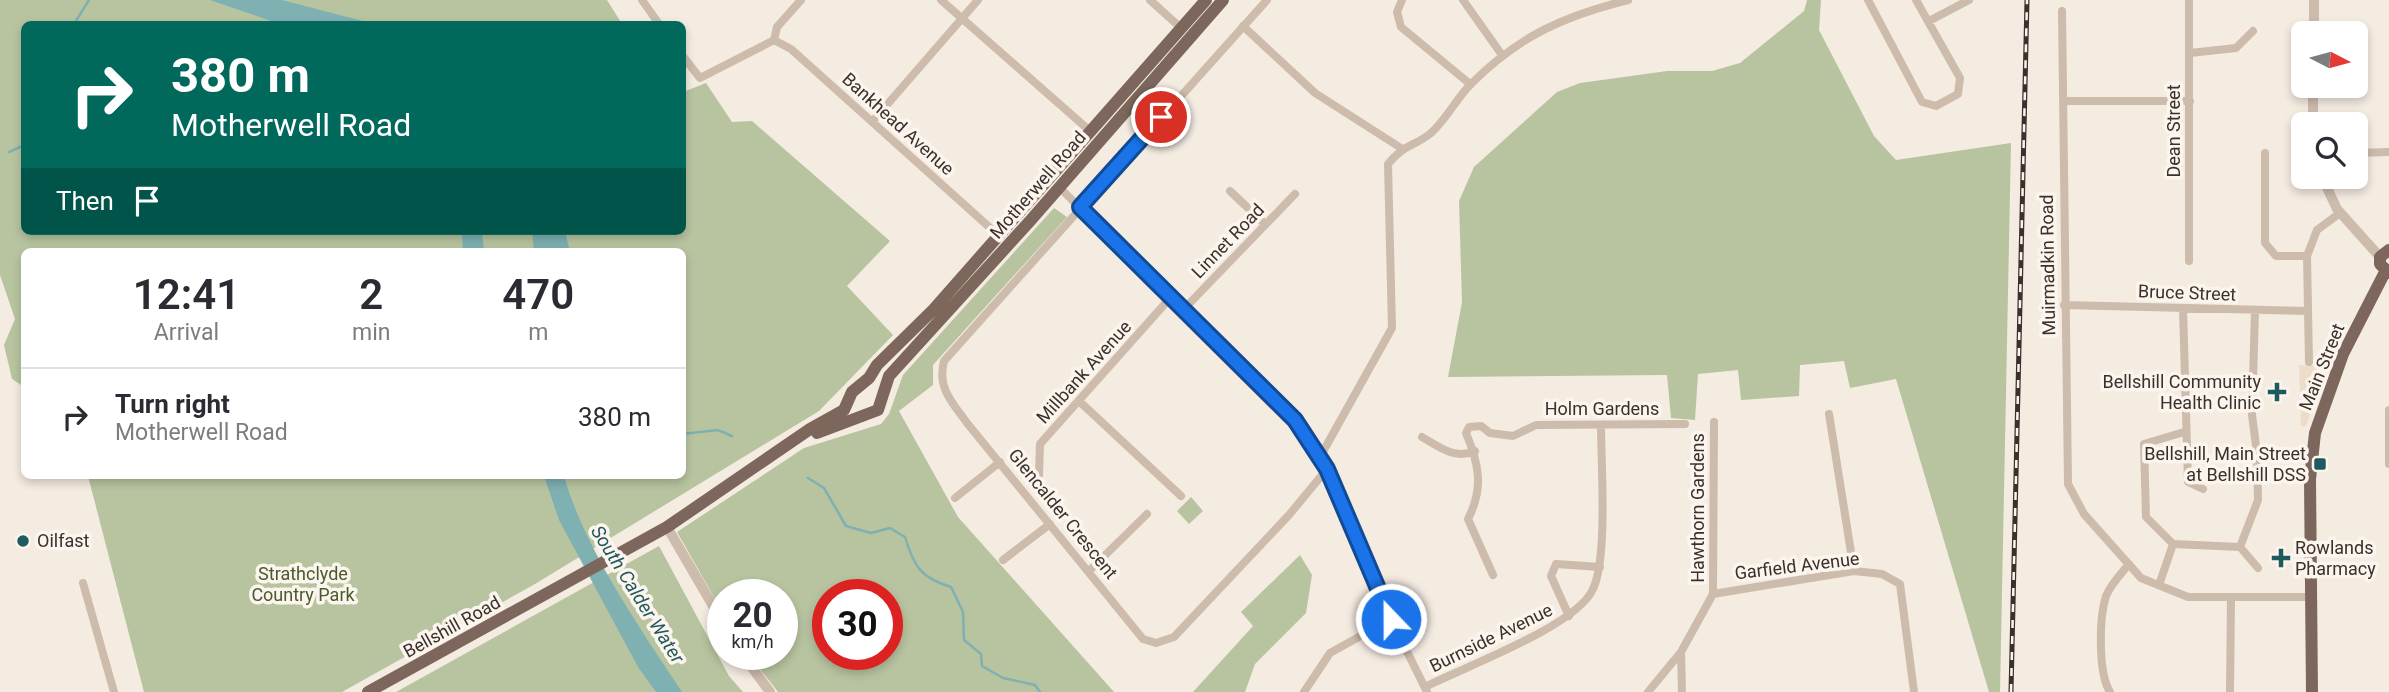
<!DOCTYPE html>
<html lang="en">
<head>
<meta charset="utf-8">
<style>
  :root { --surface:#fff; --page:#f7f7f7; --text:#2b2b33; --muted:#7c7c81; --line:#e1e1e2 }
  body { margin:0; font-family:Roboto,sans-serif; background:var(--page); color:var(--text); height:100vh; display:flex; flex-direction:column; font-size:26px; white-space:nowrap }
  * { box-sizing:border-box; margin:0 }
  p { font-size:23px; color:var(--muted) }
  .icon { flex:none; width:38px; height:38px; fill:none; stroke:currentColor; stroke-width:2; stroke-linecap:round; stroke-linejoin:round }
  .map { position:relative; flex:1; overflow:hidden }
  .sheet { position:absolute; left:21px; top:248px; width:665px; height:231px; display:flex; flex-direction:column; background:var(--surface); border-radius:10px; box-shadow:0 4px 10px #0003 }
  .sheet>* { flex:none }
  .top-card { position:absolute; left:21px; top:21px; width:665px; height:214px; border-radius:10px; box-shadow:0 4px 10px #0003; background:#00695c; color:#fff; overflow:hidden }
  .needle { width:46px; rotate:96deg }
  .fabs { position:absolute; left:2291px; top:21px; display:grid; gap:14px }
  .fabs a { display:grid; place-items:center; width:77px; height:77px; border-radius:10px; background:var(--surface); box-shadow:0 4px 10px #0003; font-size:35px }
  .speed { position:absolute; left:707px; top:579px; display:flex; gap:14px; font-size:35px; font-weight:700; text-align:center }
  .speed>* { display:grid; place-content:center; width:91px; height:91px; border-radius:50%; background:var(--surface); box-shadow:0 4px 10px #0003; line-height:1 }
  .speed small { font-size:18px; font-weight:400 }
  .speed .limit { border:10px solid #d22; background:#fff; color:#111 }
  .pin { position:absolute; display:grid; place-items:center; width:60px; height:60px; color:#fff; margin:-30px; border:4px solid #fff; border-radius:50%; box-shadow:0 2px 7px #0007 }
  .me { position:absolute; width:77px; margin:-38px; rotate:338deg; stroke-linejoin:round; filter:drop-shadow(0 0 5px #0008) }
  .turn { display:flex; align-items:center; gap:24px; height:147px; padding:0 35px; font-size:32px }
  .turn .icon { width:91px; height:91px; stroke-width:2.5 }
  .turn b { display:block; font-size:49px; line-height:60px }
  .then { display:flex; align-items:center; height:66px; padding:0 35px; background:#0003; gap:14px; font-size:26px }
  .eta { display:flex; justify-content:space-evenly; align-items:center; height:119px; text-align:center }
  .eta b { font-size:42px; font-weight:600; line-height:49px }
  ul { padding:0; list-style:none }
  li { display:flex; align-items:center; gap:21px; height:98px; padding:0 35px; border-top:2px solid var(--line) }
  li div { flex:1 }
  li b { display:block; font-size:26px }
  li em { font-style:normal }
  .map>svg:first-child { display:block }
</style>
</head>
<body>
<div class="map">
<svg width="2389" height="692" viewBox="0 0 2389 692">
  <rect width="100%" height="100%" fill="#f4ebe1"/>
  <path fill="#b8c4a0" fill-rule="evenodd" d="M 0,0 L 607,0 L 622,24 L 24,24 L 24,231 L 682,231 L 683,92 L 706,83 L 732,122 L 752,121 L 890,241 L 847,286 L 893,335 L 819,411 L 535,584 L 342,692 L 144,692 L 88,476 L 682,476 L 682,252 L 24,252 L 24,387 L 12,379 L 4,345 L 15,319 L 0,275 Z
    M 1807,0 L 1821,0 L 1819,30 L 1874,136 L 1896,160 L 2011,143 L 2000,692 L 1989,692 L 1896,379 L 1850,388 L 1844,361 L 1800,365 L 1799,396 L 1741,400 L 1738,370 L 1698,374 L 1695,420 L 1671,418 L 1667,375 L 1448,377 L 1462,302 L 1459,201 L 1474,167 L 1557,92 L 1580,83 L 1667,71 L 1712,71 L 1740,63 L 1804,11 Z
    M 1054,208 L 1067,217 L 933,365 L 933,385 L 899,411 L 958,517 L 1114,692 L 778,692 L 749,655 L 782,654 L 782,595 L 723,595 L 723,613 L 677,532 L 804,448 L 881,424 L 889,414 L 903,375 ZM 828,595 L 887,595 L 887,654 L 828,654 Z
    M 1191,497 L 1203,511 L 1189,524 L 1177,511 Z
    M 659,546 L 729,676 L 743,692 L 396,692 Z
    M 1300,555 L 1312,575 L 1306,613 L 1255,664 L 1245,692 L 1193,692 L 1253,626 L 1241,612 Z"/>
  <path fill="#ecdcc8" d="M 2299,365 L 2327,366 L 2306,426 L 2301,426 Z"/>
  <path fill="#7fb0b2" d="M 210,0 L 282,0 L 374,24 L 280,24 Z
    M 462,231 L 482,231 L 484,252 L 463,252 Z
    M 532,231 L 565,231 L 570,252 L 534,252 Z
    M 544,476 L 564,476 C 585,550 640,628 682,692 L 656,692 L 638,667 L 559,520 Z"/>
  <g fill="none" stroke-linecap="round" stroke-linejoin="round">
    <path stroke="#7fb0b2" stroke-width="2.5" d="M 74,24 L 89,0
      M 9,152 L 20,147
      M 682,434 L 718,430 L 732,436
      M 808,478 L 824,488 L 846,526 L 871,533 L 890,528 L 905,537 C 914,567 921,578 951,587 L 963,612 L 964,640 L 981,654 L 982,666 L 1003,678 L 1035,685 L 1040,692"/>
    <path stroke="#cdbbac" stroke-width="8" d="M 642,0 L 659,24
      M 941,0 L 1090,131
      M 1150,0 L 1181,28
      M 1267,0 L 944,361 C 937,388 952,402 967,423 L 1143,639 L 1156,643 L 1174,637 L 1289,515 L 1327,469
      M 1402,0 L 1397,12 L 1401,27 L 1470,84
      M 1463,0 L 1502,55
      M 1868,0 L 1922,102 L 1936,106 L 1958,94 L 1960,78 L 1916,0
      M 2189,0 L 2189,261
      M 2062,11 L 2068,484 L 2084,514 L 2141,578 L 2188,597 L 2312,597
      M 1929,21 L 1969,0
      M 1243,26 L 1315,93 L 1401,148
      M 774,40 L 791,49 L 998,235
      M 774,40 L 777,27 L 801,0
      M 2190,53 L 2236,48 L 2253,31
      M 682,55 L 700,78 L 774,40
      M 2063,101 L 2190,101
      M 872,122 L 978,0
      M 2265,153 L 2265,243 L 2276,256 L 2307,256
      M 2356,153 L 2389,152
      M 1060,188 L 1295,420 L 1327,469 L 1391,619 L 1427,692
      M 1230,191 L 1265,224
      M 2064,305 L 2308,311
      M 2183,308 L 2188,482 L 2203,489
      M 1184,309 L 1295,194
      M 2309,362 L 2307,256 L 2317,230 L 2340,213
      M 1079,401 L 1181,496
      M 2389,410 L 2389,464
      M 1829,414 L 1854,571
      M 2184,432 L 2144,444 L 2146,517 L 2173,544 L 2240,547 L 2258,500 L 2257,453 L 2252,415 L 2255,311
      M 1422,437 C 1439,447 1455,460 1475,451
      M 1320,457 L 1392,328 L 1388,164 C 1405,143 1414,147 1431,133 C 1447,119 1457,97 1472,83 C 1519,36 1564,16 1628,0
      M 1039,475 L 1040,444 L 1171,297
      M 955,498 L 1000,462
      M 2240,547 L 2258,568
      M 1003,560 L 1050,524
      M 1089,571 L 1147,514
      M 1493,575 L 1468,519 C 1484,488 1479,464 1466,433 L 1469,427 L 1481,426 L 1490,433 L 1513,436 L 1536,425 L 1685,424
      M 83,583 L 114,692
      M 2159,585 L 2173,544
      M 1713,594 L 1854,571 L 1882,574 L 1900,584 L 1914,692
      M 1569,616 L 1551,576 L 1556,564 L 1600,567
      M 1425,687 C 1464,667 1577,626 1593,589 C 1608,558 1601,463 1601,425
      M 1304,692 L 1330,653 L 1391,619
      M 1648,692 L 1681,652
      M 1682,692 L 1681,652 L 1713,594 L 1714,422
      M 2110,692 C 2098,673 2099,618 2106,596 C 2111,584 2121,574 2129,564
      M 2230,692 L 2231,597"/>
    <path stroke="#cdbbac" stroke-width="10" d="M 2314,0 L 2314,33
      M 2313,124 L 2313,86
      M 2322,177 L 2337,209 L 2380,257
      M 667,527 L 723,623
      M 742,654 L 770,692"/>
    <path stroke="#7d675c" stroke-width="12" d="M 2389,250 L 2380,257 L 2380,264 L 2389,273
      M 817,433 L 878,410 L 889,376 L 1030,221 L 1223,0
      M 368,692 L 667,527 L 810,429 L 844,410 L 852,392 L 869,378 L 877,365 L 934,309 L 1206,0
      M 2312,692 L 2310,479 L 2315,433 L 2343,354 L 2385,272"/>
    <g stroke="#3b302b" stroke-width="5">
      <path id="rail" d="M 2011,692 L 2027,0"/>
    </g>
    <use href="#rail" stroke="#fbf5ee" stroke-width="2.5" stroke-dasharray="8" stroke-linecap="butt"/>
  </g>
  <g fill="none" stroke-linecap="round" stroke-linejoin="round">
    <g stroke="#114b97" stroke-width="18">
      <path id="route" d="M 1161,117 L 1080,207 L 1295,420 L 1327,469 L 1391,619"/>
    </g>
    <use href="#route" stroke="#1a73e8" stroke-width="12"/>
  </g>
  <g fill="#1f5a5e" stroke="#fbf5ee" stroke-width="2.5">
    <path d="M2273.5 381.5h7v7h7v7h-7v7h-7v-7h-7v-7h7z"/>
    <rect x="2313" y="457" width="14" height="14" rx="3.5"/>
    <circle cx="23" cy="541" r="7"/>
    <path d="M2277.5 547.5h7v7h7v7h-7v7h-7v-7h-7v-7h7z"/>
  </g>
  <g text-anchor="middle" stroke-width="7" stroke-linejoin="round" paint-order="stroke">
    <g font-size="18" fill="#3b302b" stroke="#fbf5ee">
      <text transform="translate(898 124) rotate(42)" y="6">Bankhead Avenue</text>
      <text transform="translate(2174 131) rotate(-90)" y="6">Dean Street</text>
      <text transform="translate(1038 185) rotate(-49)" y="6">Motherwell Road</text>
      <text transform="translate(1228 241) rotate(-46)" y="6">Linnet Road</text>
      <text transform="translate(2048 265) rotate(-91)" y="6">Muirmadkin Road</text>
      <text transform="translate(2187 293) rotate(2)" y="6">Bruce Street</text>
      <text transform="translate(2322 367) rotate(-68)" y="6">Main Street</text>
      <text transform="translate(1084 372) rotate(-48)" y="6">Millbank Avenue</text>
      <text x="1602" y="415">Holm Gardens</text>
      <text transform="translate(1698 508) rotate(-90)" y="6">Hawthorn Gardens</text>
      <text transform="translate(1063 514) rotate(51)" y="6">Glencalder Crescent</text>
      <text transform="translate(1797 566) rotate(-7)" y="6">Garfield Avenue</text>
      <text transform="translate(452 627) rotate(-29)" y="6">Bellshill Road</text>
      <text transform="translate(1491 638) rotate(-26)" y="6">Burnside Avenue</text>
    </g>
    <g font-size="18" fill="#3b302b" stroke="#fbf5ee" text-anchor="end">
      <text x="2261" y="388">Bellshill Community<tspan x="2261" dy="21">Health Clinic</tspan></text>
      <text x="2306" y="460">Bellshill, Main Street<tspan x="2306" dy="21">at Bellshill DSS</tspan></text>
      <text x="37" y="547" text-anchor="start">Oilfast</text>
      <text x="2295" y="554" text-anchor="start">Rowlands<tspan x="2295" dy="21">Pharmacy</tspan></text>
    </g>
    <g font-size="18" fill="#4a5a2e" stroke="#fbf5ee">
      <text x="303" y="580">Strathclyde<tspan x="303" dy="21">Country Park</tspan></text>
    </g>
    <g font-size="19" font-style="italic" fill="#1f5a5e" stroke="#fbf5ee">
      <text transform="translate(638 594) rotate(58)" y="7">South Calder Water</text>
    </g>
  </g>
</svg>
<div class="fabs">
<a><svg class="needle" viewBox="-14 -14 28 28"><path d="M0-13l5 13h-10z" fill="#e53935"/><path d="M0 13l5-13h-10z" fill="#7c7c81"/></svg></a>
<a><svg class="icon" aria-label="search" viewBox="0 0 24 24"><circle cx="10" cy="10" r="6"/><path d="M15 15l6 6"/></svg></a>
</div>
<div class="speed"><div>20<small>km/h</small></div><div class="limit">30</div></div>
<div class="pin" style="left:1161px;top:117px;background:#d93025"><svg class="icon" aria-label="arrive" viewBox="0 0 24 24"><path d="M6 21V4h12l-3 4 3 4H6"/></svg></div>
<svg class="me" style="left:1391px;top:619px" viewBox="-20 -20 40 40"><circle r="17" fill="#1a73e8" stroke="#fff" stroke-width="3"/><path d="M0-11L8 9 0 5-8 9z" fill="#fff"/></svg>
<div class="top-card">
<div class="turn"><svg class="icon" aria-label="right" viewBox="0 0 24 24"><path d="M7 20v-9h11M14 6l5 5-5 5"/></svg><div><b>380 m</b>Motherwell Road</div></div>
<div class="then">Then<svg class="icon" aria-label="arrive" viewBox="0 0 24 24"><path d="M6 21V4h12l-3 4 3 4H6"/></svg></div>
</div>
<section class="sheet">
<div class="eta">
<div><b>12:41</b><p>Arrival</p></div>
<div><b>2</b><p>min</p></div>
<div><b>470</b><p>m</p></div>
</div>
<ul>
<li><svg class="icon" aria-label="right" viewBox="0 0 24 24"><path d="M7 20v-9h11M14 6l5 5-5 5"/></svg><div><b>Turn right</b><p>Motherwell Road</p></div><em>380 m</em></li>
</ul>
</section>
</div>
</body>
</html>
